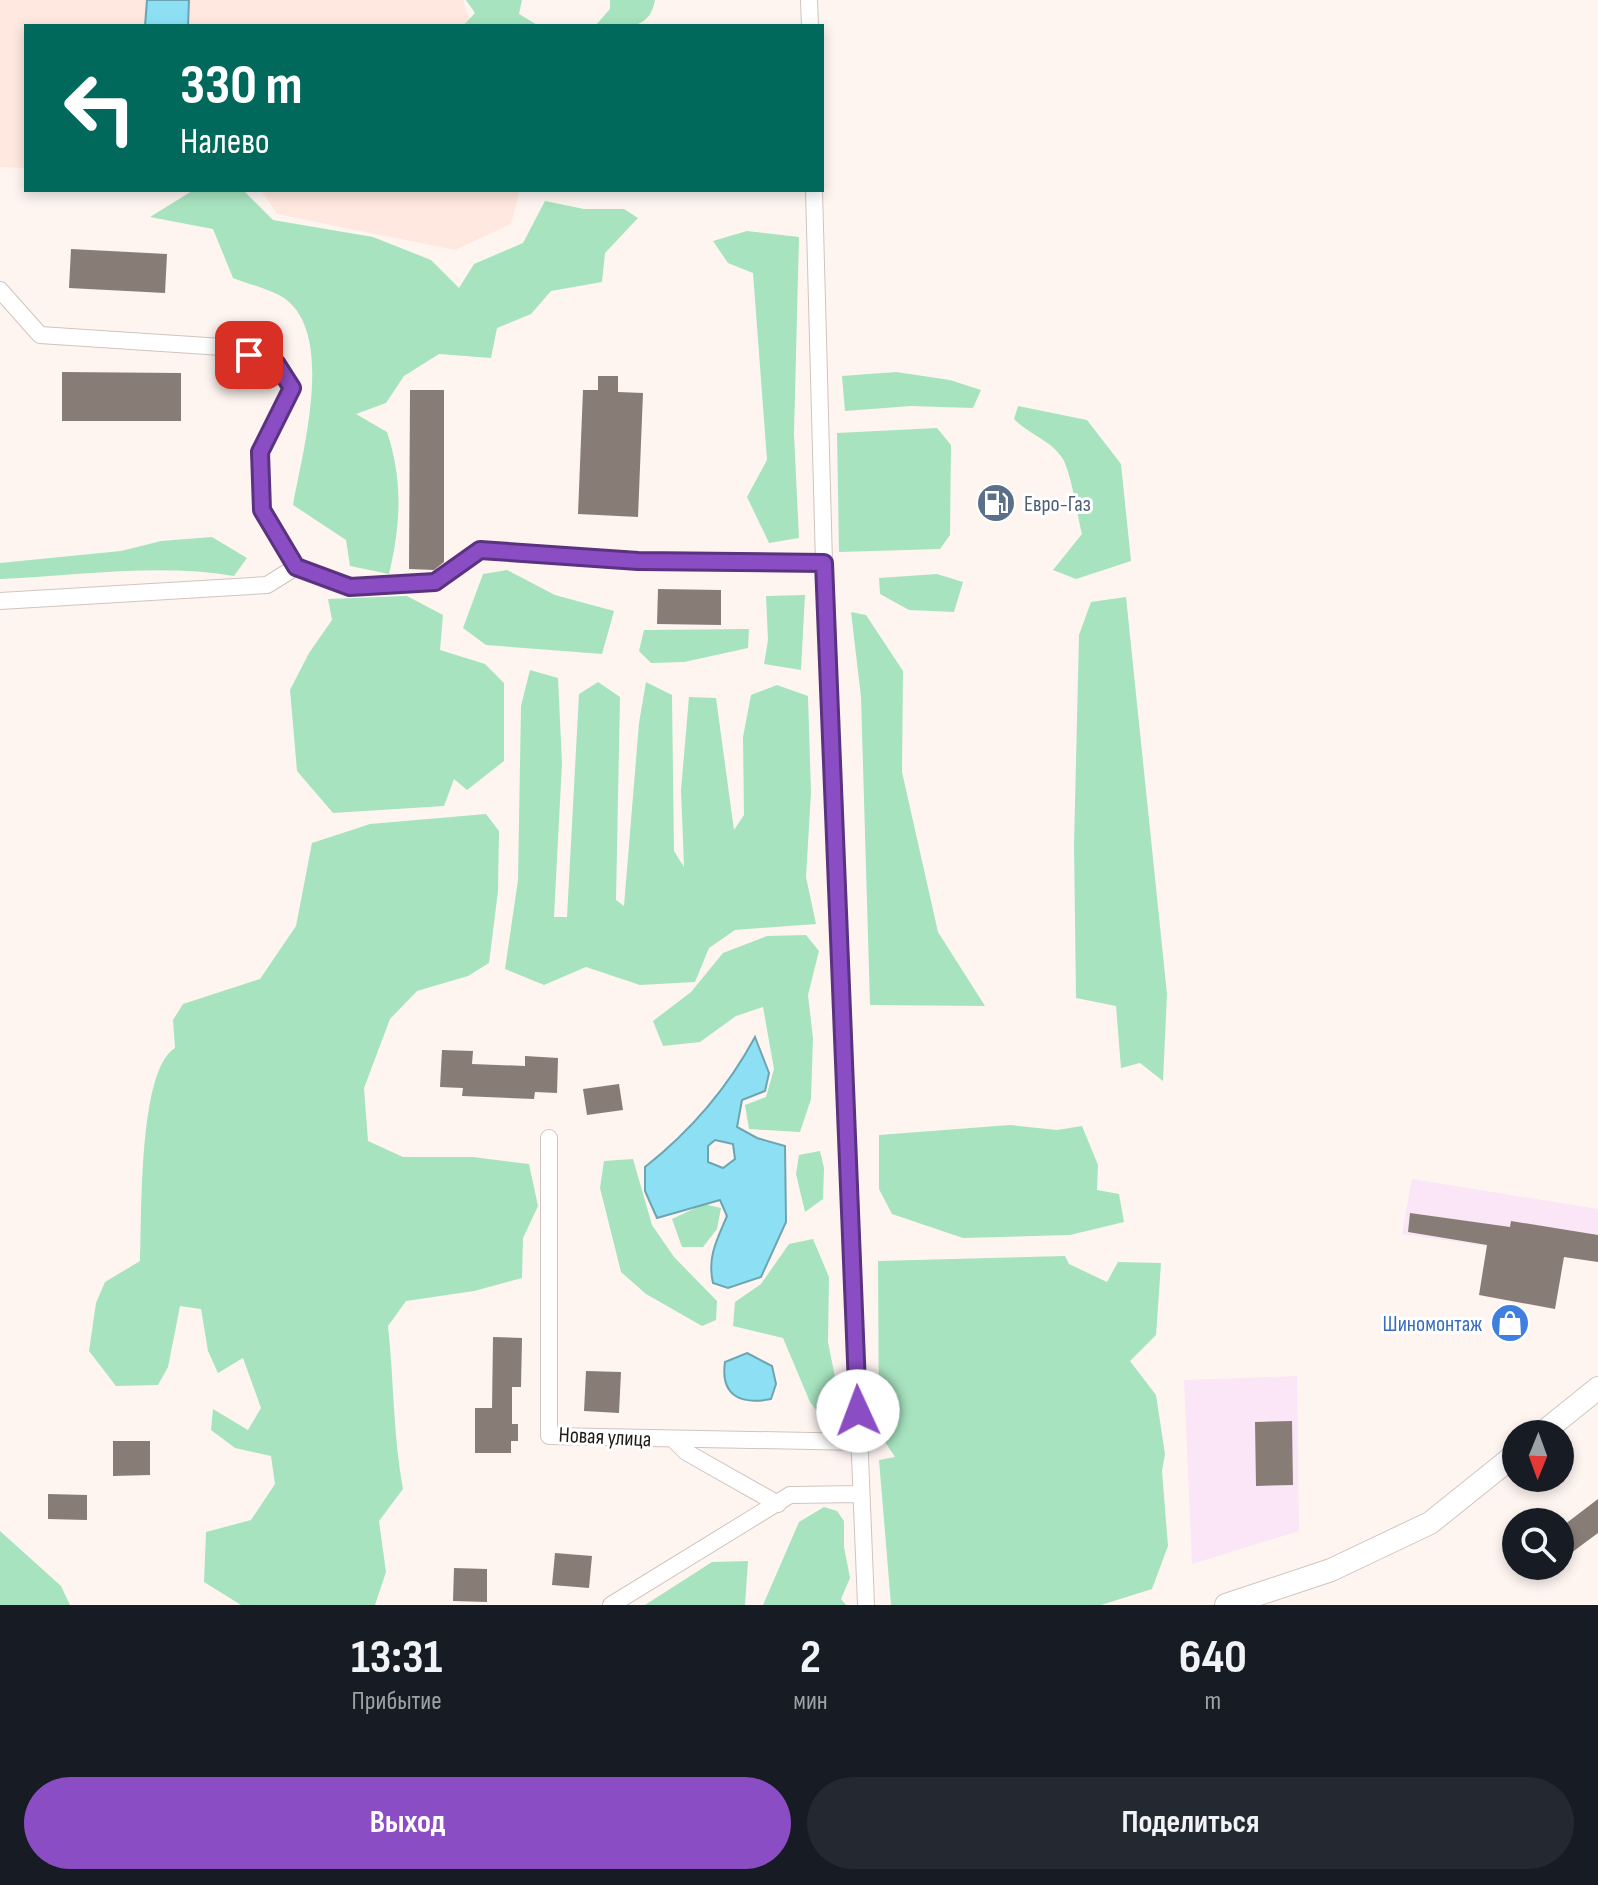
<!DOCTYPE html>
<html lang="ru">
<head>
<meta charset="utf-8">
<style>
  :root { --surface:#171b24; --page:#242831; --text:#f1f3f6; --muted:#9ea1a6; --accent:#8b4dc3 }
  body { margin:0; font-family:"Sofia Sans Condensed",sans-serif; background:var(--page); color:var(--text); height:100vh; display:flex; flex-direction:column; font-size:30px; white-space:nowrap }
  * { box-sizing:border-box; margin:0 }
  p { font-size:26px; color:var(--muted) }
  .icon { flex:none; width:44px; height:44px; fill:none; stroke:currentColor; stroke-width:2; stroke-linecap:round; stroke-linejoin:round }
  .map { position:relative; height:1605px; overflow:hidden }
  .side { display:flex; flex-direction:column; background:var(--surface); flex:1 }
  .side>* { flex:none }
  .guide { position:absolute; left:24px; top:24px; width:800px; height:168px; border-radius:0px; box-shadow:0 4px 12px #0003; background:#00695c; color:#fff; overflow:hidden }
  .needle { width:52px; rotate:181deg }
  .controls { position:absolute; left:1502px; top:1420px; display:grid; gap:16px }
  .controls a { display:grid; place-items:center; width:72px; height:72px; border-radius:50%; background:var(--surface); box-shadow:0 4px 12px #0003; font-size:40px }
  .pin { position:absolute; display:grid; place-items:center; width:68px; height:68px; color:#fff; margin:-34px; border-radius:16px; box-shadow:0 4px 12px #0006 }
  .me { position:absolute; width:88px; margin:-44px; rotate:358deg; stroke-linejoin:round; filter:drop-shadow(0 0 6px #0008) }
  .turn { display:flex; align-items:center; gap:28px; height:168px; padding:0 24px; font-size:36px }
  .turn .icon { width:104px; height:104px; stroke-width:2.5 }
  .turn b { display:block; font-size:56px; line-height:68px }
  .eta { display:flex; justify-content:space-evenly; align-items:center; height:136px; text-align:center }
  .eta b { font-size:48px; font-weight:700; line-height:56px }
  .primary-button { display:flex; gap:16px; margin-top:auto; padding:16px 24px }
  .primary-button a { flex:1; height:92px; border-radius:48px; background:var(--accent); color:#fff; font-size:32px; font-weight:700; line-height:92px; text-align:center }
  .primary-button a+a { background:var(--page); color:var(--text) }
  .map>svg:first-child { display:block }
</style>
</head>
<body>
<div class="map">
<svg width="1598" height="1605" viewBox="0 0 1598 1605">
  <rect width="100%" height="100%" fill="#fef5f1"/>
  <path fill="#fae6f6" d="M 1412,1179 L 1598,1209 L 1598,1262 L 1402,1234 Z
    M 1297,1376 L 1299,1531 L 1192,1564 L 1184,1380 Z"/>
  <path fill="#fee8df" d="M 0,0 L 464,0 L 465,11 L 476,26 L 26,26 L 26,168 L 0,167 Z
    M 261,190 L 520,190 L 511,224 L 455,250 L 277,214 Z"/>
  <path fill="#a7e3bf" d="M 466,0 L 522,0 L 519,14 L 539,26 L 463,26 L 475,13 Z
    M 610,0 L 655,0 C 649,33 623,26 595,26 L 610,9 Z
    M 192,191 L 244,191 L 273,220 L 373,237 L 431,260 L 459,288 L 474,264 L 523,243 L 545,201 L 584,209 L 624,209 L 638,218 L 605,253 L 602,282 L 551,291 L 531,314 L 497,328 L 491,358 L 439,354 L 404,376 L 386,403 L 356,414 L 387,432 C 403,480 401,524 389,574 L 350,566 L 346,540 L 293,505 C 302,453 336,334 284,298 C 270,289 248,284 233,278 L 213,229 L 150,217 Z
    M 747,231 L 799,237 L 794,434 L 799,538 L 769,543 L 747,497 L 767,460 L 753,273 L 728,263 L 713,241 Z
    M 896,372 L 950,380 L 981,390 L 973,408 L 911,406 L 845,411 L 842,376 Z
    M 1018,406 L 1087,420 L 1121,464 L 1131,561 L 1076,579 L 1053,570 L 1082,534 C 1077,515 1072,476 1063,459 C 1051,440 1028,434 1014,419 Z
    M 937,428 L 951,445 L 950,535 L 940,549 L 839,552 L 837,433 Z
    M 212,537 L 247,558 L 234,576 C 158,563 77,576 0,579 L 0,563 L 121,551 L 161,541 Z
    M 507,570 L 555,595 L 614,611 L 602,654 L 486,645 L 463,628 L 483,574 Z
    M 937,574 L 963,582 L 954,612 L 909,610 L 880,594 L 879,578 Z
    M 805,595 L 801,670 L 764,664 L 768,640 L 766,596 Z
    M 407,596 L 443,615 L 440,650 L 485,664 L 504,683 L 504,761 L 467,790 L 454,779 L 444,806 L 333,813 L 297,771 L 290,690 L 309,653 L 332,620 L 328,599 Z
    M 1126,597 L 1167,994 L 1163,1081 L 1140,1063 L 1121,1068 L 1116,1006 L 1076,998 L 1074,845 L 1079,635 L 1091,602 Z
    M 851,612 L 866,615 L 903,671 L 902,772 L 938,932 L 985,1006 L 870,1005 L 861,697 Z
    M 749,629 L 748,648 L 684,662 L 651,663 L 639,651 L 644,630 Z
    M 530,670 L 558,678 L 562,763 L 554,917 L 567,917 L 579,694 L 598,682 L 620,697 L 616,900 L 624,906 L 639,723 L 646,682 L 672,695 L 674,851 L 684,867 L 681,790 L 689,697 L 716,698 L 734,830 L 744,815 L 743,737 L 751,695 L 777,685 L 808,696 L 811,792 L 806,877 L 816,924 L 735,930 L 709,948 L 695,982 L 640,985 L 586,967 L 544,985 L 505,969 L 518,880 L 521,706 Z
    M 486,814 L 499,831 L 498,891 L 489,963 L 468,976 L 417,991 L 390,1019 L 364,1088 L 368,1141 L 403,1157 L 473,1157 L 529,1164 L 538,1206 L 523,1238 L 522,1278 L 474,1291 L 406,1301 L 388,1326 C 394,1381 393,1435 403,1489 L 379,1521 L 386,1572 L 375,1605 L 241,1605 L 204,1582 L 206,1532 L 251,1520 L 275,1484 L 271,1456 L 235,1448 L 211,1430 L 213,1409 L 248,1430 L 261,1408 L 243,1358 L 218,1373 L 208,1351 L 201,1309 L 180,1306 L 168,1367 L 158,1385 L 116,1386 L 89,1351 L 96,1303 L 105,1282 L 140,1261 C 142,1216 138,1070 175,1048 L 173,1020 L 183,1004 L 260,979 L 296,926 L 312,843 L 370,824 Z
    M 806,935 L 819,951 L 808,995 L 813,1038 L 811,1099 L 800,1132 L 749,1129 L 745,1105 L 766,1097 L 774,1069 L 763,1007 L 736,1016 L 700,1042 L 663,1046 L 653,1021 L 691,992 L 723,953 L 767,936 Z
    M 1010,1125 L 1057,1130 L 1082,1126 L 1098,1165 L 1097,1190 L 1119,1194 L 1124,1222 L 1070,1235 L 963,1238 L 892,1214 L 879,1189 L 879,1135 Z
    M 820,1151 L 824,1168 L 823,1199 L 805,1212 L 796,1174 L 799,1155 Z
    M 633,1159 L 652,1225 L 674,1257 L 717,1301 L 716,1320 L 702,1326 L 646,1294 L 621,1272 L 600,1188 L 604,1161 Z
    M 704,1204 L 721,1208 L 717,1229 L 703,1247 L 682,1247 L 672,1219 Z
    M 813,1239 L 829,1277 L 828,1342 L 838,1392 L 825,1422 L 810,1402 L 783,1338 L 733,1326 L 735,1302 L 761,1284 L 789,1244 Z
    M 1065,1256 L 1069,1264 L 1107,1282 L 1118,1262 L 1161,1263 L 1156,1335 L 1130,1361 L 1156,1395 L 1165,1454 L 1162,1471 L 1168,1546 L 1152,1589 L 1101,1605 L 891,1605 L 879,1460 L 895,1457 L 879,1433 L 878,1261 Z
    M 824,1507 L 837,1511 L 844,1521 L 844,1547 L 850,1578 L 841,1599 L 846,1605 L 763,1605 L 799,1522 Z
    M 0,1531 L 61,1586 L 70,1605 L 0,1605 Z
    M 748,1561 L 745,1605 L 645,1605 L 712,1562 Z"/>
  <path fill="#8de0f4" stroke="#6ca5b2" stroke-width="2" fill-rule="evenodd" d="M 147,0 L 189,0 L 188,26 L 145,26 Z
    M 755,1037 L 769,1073 L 765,1091 L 742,1100 L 737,1127 L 757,1138 L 785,1146 L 786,1222 L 761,1277 L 728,1288 L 713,1283 C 707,1257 717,1240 727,1216 L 720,1200 L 657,1218 L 645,1191 L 645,1167 C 692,1130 727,1089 755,1037 ZM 715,1140 L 733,1144 L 735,1159 L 723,1168 L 708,1162 L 708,1146 Z
    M 747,1353 L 772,1366 L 776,1384 L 771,1399 C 741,1405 720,1396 725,1362 Z"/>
  <path fill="#887c76" d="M 71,249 L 167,254 L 165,293 L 69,288 Z
    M 62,372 L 181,373 L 181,421 L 62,421 Z
    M 598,376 L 618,376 L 618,392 L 643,393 L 638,517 L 578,514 L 583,390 L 598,390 Z
    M 410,390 L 444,390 L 444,562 L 434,570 L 409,569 Z
    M 988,488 L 1005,488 L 1005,519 L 988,519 Z
    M 658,589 L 721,590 L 721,625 L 657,624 Z
    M 442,1050 L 473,1051 L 472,1064 L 525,1066 L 525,1056 L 558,1058 L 557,1093 L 535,1092 L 534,1099 L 462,1096 L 463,1088 L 440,1087 Z
    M 619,1084 L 623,1110 L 587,1115 L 583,1089 Z
    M 1410,1213 L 1510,1227 L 1511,1221 L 1598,1235 L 1598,1262 L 1564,1257 L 1555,1309 L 1479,1295 L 1487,1245 L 1408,1232 Z
    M 1506,1307 L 1526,1331 L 1512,1342 L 1493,1318 Z
    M 493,1337 L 522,1338 L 521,1387 L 512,1387 L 512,1424 L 518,1424 L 518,1441 L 511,1441 L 511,1453 L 475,1453 L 475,1408 L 492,1408 Z
    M 586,1371 L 621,1372 L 619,1413 L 584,1411 Z
    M 1292,1421 L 1293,1485 L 1256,1486 L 1255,1422 Z
    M 113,1441 L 150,1441 L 150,1475 L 113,1476 Z
    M 48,1494 L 87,1495 L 87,1520 L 48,1519 Z
    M 1598,1499 L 1598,1533 L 1571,1553 L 1560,1538 L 1560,1528 Z
    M 555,1553 L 592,1556 L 589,1588 L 552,1585 Z
    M 454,1568 L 487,1569 L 487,1602 L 453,1601 Z"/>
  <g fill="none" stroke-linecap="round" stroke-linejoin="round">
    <g stroke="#d1c4be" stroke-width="18">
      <path id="minor" d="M 809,0 L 810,26
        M 814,190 L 824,563 L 866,1605
        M 0,290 L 40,335 L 222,347 L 276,363 L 292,388 L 260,452 L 262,510 L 296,567
        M 0,601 L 267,585 L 296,567 L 350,587 L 435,582 L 480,550 L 638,561 L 824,563
        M 549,1138 L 549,1436 L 860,1442
        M 674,1440 L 686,1452 L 778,1504
        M 611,1605 L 790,1495 L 861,1494"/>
    </g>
    <g stroke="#d1c4be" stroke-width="24">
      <path id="major" d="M 1541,1434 L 1598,1388
        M 1226,1605 L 1331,1570 L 1430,1523 L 1516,1454"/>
    </g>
    <use href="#minor" stroke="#fff" stroke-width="16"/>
    <use href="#major" stroke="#fff" stroke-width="22"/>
  </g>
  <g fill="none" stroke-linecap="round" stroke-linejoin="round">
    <g stroke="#5a327f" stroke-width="20">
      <path id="route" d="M 249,355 L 276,363 L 292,388 L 260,452 L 262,510 L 296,567 L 350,587 L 435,582 L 480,550 L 638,561 L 824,563 L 858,1411"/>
    </g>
    <use href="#route" stroke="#8b4dc3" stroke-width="14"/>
  </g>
  <defs>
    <g id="fuel-disc" transform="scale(2)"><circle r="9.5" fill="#5c6f8a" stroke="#fff"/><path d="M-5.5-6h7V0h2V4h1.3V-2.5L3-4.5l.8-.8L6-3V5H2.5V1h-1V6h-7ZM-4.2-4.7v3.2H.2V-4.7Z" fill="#fff"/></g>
    <g id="shop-disc" transform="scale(2)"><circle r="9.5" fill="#3f7fe0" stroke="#fff"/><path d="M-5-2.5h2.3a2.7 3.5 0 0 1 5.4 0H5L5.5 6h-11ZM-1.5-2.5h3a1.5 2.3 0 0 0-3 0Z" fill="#fff"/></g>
  </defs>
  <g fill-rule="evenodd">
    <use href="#fuel-disc" x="996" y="503"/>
    <use href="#shop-disc" x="1510" y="1323"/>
  </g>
  <g text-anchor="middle" stroke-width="6" stroke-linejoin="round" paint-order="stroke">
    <g font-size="22" fill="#4e5e75" stroke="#fff" text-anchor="start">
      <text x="1024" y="511">Евро-Газ</text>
    </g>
    <g font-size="22" fill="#366cbe" stroke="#fff" text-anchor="end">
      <text x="1482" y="1331">Шиномонтаж</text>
    </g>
    <g font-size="22" fill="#201b19" stroke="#fff">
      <text transform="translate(605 1436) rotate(3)" y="8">Новая улица</text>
    </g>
  </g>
</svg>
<div class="controls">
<a><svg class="needle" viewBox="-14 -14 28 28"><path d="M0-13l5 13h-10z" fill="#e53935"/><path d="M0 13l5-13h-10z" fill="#9ea1a6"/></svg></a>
<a><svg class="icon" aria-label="search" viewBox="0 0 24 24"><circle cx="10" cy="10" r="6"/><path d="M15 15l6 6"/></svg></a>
</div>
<div class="pin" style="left:249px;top:355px;background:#d93025"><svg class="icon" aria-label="arrive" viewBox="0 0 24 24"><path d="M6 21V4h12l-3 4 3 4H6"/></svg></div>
<svg class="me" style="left:858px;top:1411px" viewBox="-20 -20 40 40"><circle r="19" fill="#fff"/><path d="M0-13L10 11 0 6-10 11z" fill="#8b4dc3"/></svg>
<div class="guide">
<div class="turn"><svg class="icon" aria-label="left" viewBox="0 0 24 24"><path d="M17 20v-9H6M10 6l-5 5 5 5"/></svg><div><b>330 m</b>Налево</div></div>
</div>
</div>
<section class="side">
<div class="eta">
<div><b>13:31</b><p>Прибытие</p></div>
<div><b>2</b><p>мин</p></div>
<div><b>640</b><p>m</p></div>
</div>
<div class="primary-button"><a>Выход</a><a>Поделиться</a></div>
</section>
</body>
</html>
